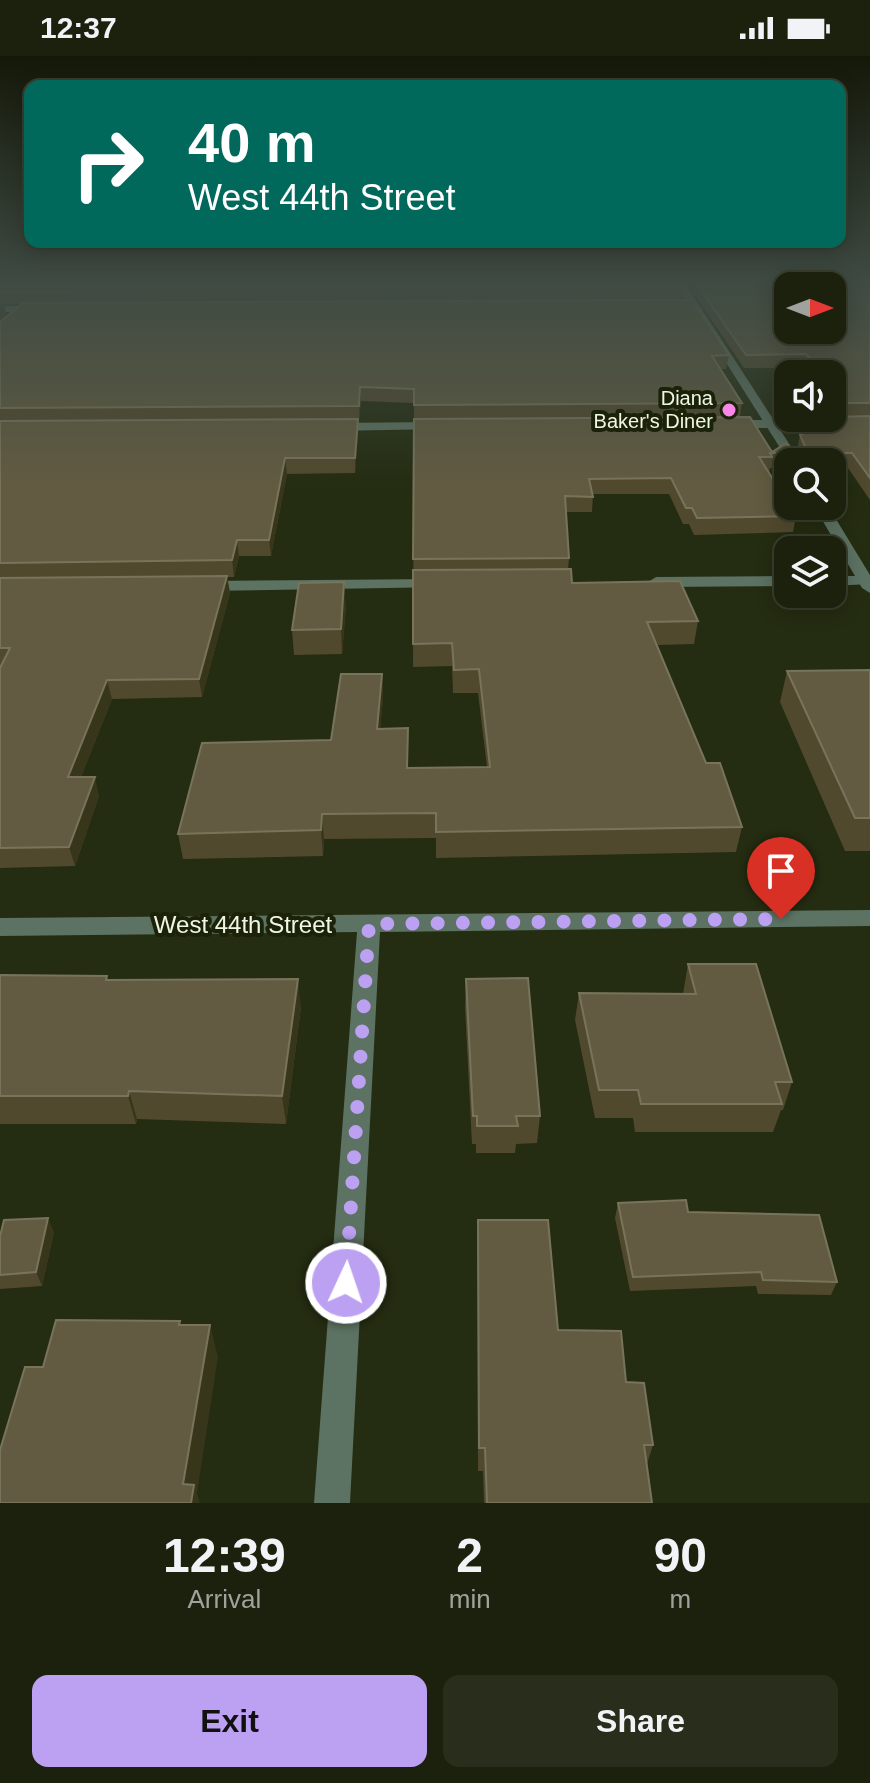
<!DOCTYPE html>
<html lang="en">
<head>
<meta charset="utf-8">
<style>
  :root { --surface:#1b210d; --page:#282e1b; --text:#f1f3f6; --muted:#a0a39d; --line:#393e2e; --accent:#bca0f2 }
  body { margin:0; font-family:Arial,sans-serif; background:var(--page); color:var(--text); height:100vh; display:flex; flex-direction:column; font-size:30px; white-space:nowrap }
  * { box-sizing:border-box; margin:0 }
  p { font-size:26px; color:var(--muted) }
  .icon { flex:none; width:44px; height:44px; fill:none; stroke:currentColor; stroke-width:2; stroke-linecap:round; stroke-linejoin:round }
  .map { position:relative; height:1447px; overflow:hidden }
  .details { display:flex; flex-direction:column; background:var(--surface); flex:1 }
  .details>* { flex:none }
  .banner { position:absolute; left:24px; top:24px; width:822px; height:168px; border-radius:16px; box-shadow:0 4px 20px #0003,0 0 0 2px var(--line); background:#00695c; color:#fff; overflow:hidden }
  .needle { width:52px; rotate:90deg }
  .fabs { position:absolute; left:774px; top:216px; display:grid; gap:16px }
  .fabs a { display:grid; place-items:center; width:72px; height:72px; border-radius:16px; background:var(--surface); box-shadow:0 4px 20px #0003,0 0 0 2px var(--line); font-size:40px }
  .pin { position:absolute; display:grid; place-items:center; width:68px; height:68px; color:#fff; margin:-82px -34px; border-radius:50% 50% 50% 0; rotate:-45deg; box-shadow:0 0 8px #0007 }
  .pin .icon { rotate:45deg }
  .me { position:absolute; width:88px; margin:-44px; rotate:3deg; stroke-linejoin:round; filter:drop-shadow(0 0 6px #0008) }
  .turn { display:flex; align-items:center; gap:28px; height:168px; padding:0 32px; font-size:36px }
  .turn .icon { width:104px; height:104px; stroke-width:2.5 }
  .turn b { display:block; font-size:56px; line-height:68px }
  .eta { display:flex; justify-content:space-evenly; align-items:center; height:136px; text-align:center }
  .eta b { font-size:48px; font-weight:600; line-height:56px }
  .cta { display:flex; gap:16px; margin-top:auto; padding:16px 32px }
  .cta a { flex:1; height:92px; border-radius:16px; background:var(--accent); color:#111; font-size:32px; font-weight:600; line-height:92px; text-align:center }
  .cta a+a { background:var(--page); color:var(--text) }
  .status { display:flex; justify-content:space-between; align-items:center; height:56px; padding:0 40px; background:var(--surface); direction:ltr }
  .status svg { height:22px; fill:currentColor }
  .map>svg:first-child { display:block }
</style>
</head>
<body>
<div class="status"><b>12:37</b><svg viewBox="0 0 49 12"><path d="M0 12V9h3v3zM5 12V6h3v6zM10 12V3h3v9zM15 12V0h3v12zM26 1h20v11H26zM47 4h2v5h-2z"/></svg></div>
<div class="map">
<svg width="870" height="1447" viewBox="0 0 870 1447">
  <rect width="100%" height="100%" fill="#242c11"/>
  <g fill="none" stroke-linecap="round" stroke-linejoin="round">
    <path fill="#5c7262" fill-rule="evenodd" d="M 0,250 L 40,250 L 45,253 L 40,256 L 0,256 Z
      M 870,364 L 870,372 L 730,372 L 724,368 L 730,364 Z
      M 438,366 L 444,370 L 442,373 L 330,375 L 324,371 L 330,367 Z
      M 788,520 L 788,530 L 656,531 L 648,526 L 656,521 Z
      M 832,520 L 865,520 L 870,522 L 870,528 L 832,530 Z
      M 440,523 L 448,528 L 446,531 L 204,535 L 196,530 L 204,525 Z
      M 870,854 L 870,870 L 380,876 L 350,1447 L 314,1447 L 357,876 L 0,880 L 0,862 Z"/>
    <path fill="#5c7262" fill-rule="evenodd" d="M 677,229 L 686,229 L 801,406 L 789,406 Z
      M 814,450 L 828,450 L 870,519 L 870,537 L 862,532 Z"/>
  </g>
  <path fill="#51492e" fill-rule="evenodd" d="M 0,229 L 685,233 L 684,244 L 729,299 L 726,313 L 721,313 L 742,347 L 740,361 L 772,396 L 797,394 L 800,379 L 840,360 L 832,350 L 832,318 L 808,318 L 803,312 L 744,312 L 688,229 L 870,229 L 870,444 L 848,412 L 832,412 L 832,406 L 788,406 L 788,412 L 770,412 L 769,417 L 796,460 L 793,476 L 694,479 L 689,468 L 683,468 L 669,438 L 593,438 L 592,456 L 566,456 L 569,502 L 568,513 L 572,527 L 698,565 L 694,588 L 657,589 L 706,707 L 742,771 L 736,796 L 436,802 L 436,782 L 324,783 L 323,800 L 183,803 L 178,778 L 331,684 L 382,618 L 383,642 L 380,673 L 408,712 L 487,711 L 478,637 L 453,637 L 452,610 L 413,611 L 414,347 L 361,345 L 359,364 L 358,364 L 358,378 L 355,417 L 287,418 L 271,500 L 239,500 L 234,521 L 227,521 L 230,537 L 202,641 L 112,643 L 81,721 L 99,740 L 75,810 L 0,812 L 0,612 L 1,610 L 0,610 ZM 4,248 L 22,248 L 0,265 L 6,259 Z
    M 346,550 L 342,598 L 294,599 L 292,574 Z
    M 870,614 L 870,795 L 845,795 L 780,646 L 787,615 Z
    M 688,908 L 792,1026 L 783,1054 L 781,1054 L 773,1076 L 635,1076 L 633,1062 L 595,1062 L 575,964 L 579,937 L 683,938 Z
    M 0,919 L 108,924 L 301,951 L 286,1068 L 137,1063 L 136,1068 L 0,1068 Z
    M 466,923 L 540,1060 L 537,1087 L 516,1088 L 515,1097 L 476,1097 L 476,1088 L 472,1088 L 465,951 Z
    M 618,1147 L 688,1156 L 837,1226 L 831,1239 L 758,1238 L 756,1230 L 630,1235 L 615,1162 Z
    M 478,1164 L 558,1274 L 626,1326 L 653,1389 L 647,1408 L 652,1447 L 484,1447 L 483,1415 L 478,1415 L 477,1190 Z
    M 54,1176 L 42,1230 L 0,1233 L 0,1180 Z"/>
  <path fill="#38361a" d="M 4,247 L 6,259 L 0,266 L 0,250 Z
    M 360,331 L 361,345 L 359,364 L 359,350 Z
    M 358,363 L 358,378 L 355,417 L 355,402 Z
    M 285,402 L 287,418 L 271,500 L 269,484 Z
    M 237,484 L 239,500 L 234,521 L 232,504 Z
    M 227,520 L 230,537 L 202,641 L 199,623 Z
    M 344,526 L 346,550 L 342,598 L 341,573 Z
    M 382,618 L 383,642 L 378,697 L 377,673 Z
    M 107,624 L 112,643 L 73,741 L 68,721 Z
    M 95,721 L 99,740 L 75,810 L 69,791 Z
    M 322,758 L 324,783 L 323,800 L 321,774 Z
    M 298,923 L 301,951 L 286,1068 L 282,1040 Z
    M 129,1035 L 137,1063 L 136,1068 L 128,1040 Z
    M 48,1162 L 54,1176 L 42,1230 L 36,1216 Z
    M 210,1269 L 218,1301 L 197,1437 L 200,1447 L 190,1447 L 183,1428 Z"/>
  <path fill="#625b41" stroke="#78745b" stroke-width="2" fill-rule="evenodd" d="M 0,229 L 683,229 L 685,233 L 0,236 Z
    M 697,229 L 870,229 L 870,347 L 844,347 L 832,332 L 832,318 L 821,318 L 806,298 L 746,299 ZM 788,230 L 832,230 L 832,274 L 788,274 Z
    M 692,244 L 729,299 L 712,300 L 742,347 L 414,349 L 414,333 L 360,331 L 359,350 L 0,352 L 0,266 L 23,247 Z
    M 870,360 L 870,422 L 852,397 L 770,397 L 772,401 L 759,401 L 788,447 L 788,450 L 790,450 L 796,460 L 697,462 L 692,452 L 686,452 L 671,422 L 589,423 L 593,441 L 565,440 L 569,502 L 413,503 L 414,363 L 750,361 L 772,396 L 786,387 L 792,394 L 806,393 L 800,379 L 833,361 Z
    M 358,363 L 355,402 L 285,402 L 269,484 L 237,484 L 232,504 L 0,507 L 0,365 Z
    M 571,513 L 572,527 L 680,525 L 698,565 L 647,566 L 706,707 L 720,707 L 742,771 L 436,776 L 436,757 L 322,758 L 321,774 L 178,778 L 202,687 L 331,684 L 341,618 L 382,618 L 377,673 L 408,672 L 407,712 L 490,711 L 479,613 L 454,614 L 452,587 L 413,588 L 413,514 Z
    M 227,520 L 199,623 L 107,624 L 68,721 L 95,721 L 69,791 L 0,792 L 0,612 L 10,592 L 0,592 L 0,522 Z
    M 344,526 L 341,573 L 292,574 L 299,527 Z
    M 870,614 L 870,762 L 855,762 L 787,615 Z
    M 688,908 L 756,908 L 792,1026 L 775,1026 L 782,1048 L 641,1048 L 638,1034 L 599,1034 L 579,937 L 696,938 Z
    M 0,919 L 107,920 L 106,924 L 298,923 L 282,1040 L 129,1035 L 128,1040 L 0,1040 Z
    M 528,922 L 540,1060 L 516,1060 L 518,1070 L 477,1070 L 477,1060 L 473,1060 L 466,923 Z
    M 686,1144 L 688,1156 L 819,1159 L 837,1226 L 763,1224 L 761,1216 L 633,1221 L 618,1147 Z
    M 48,1162 L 36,1216 L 0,1219 L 0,1180 L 4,1164 Z
    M 478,1164 L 548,1164 L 558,1274 L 621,1275 L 626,1326 L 644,1327 L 653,1389 L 644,1389 L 652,1447 L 487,1447 L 485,1392 L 479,1392 Z
    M 56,1264 L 180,1265 L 179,1269 L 210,1269 L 183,1428 L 194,1429 L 191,1447 L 0,1447 L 0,1394 L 25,1311 L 43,1311 Z"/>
  <linearGradient id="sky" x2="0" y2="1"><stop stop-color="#141809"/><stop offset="0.53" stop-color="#3f4b43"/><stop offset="1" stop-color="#3f4b43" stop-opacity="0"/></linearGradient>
  <rect width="870" height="431" fill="url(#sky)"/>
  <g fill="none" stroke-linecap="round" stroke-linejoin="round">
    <path stroke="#bca0f2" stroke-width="14" stroke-dasharray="0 25.2" d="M 346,1227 L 369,868 L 781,863"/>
  </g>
  <circle fill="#fa87e7" stroke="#1a2207" stroke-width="3" cx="729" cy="354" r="8"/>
  <g text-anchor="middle" stroke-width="8" stroke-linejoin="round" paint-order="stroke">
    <g font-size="20" fill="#f0f5e5" stroke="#1a2207" text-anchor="end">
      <text x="713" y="349">Diana<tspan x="713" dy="23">Baker's Diner</tspan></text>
    </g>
    <g font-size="24" fill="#f0f5e5" stroke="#1a2207">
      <text x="243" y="877">West 44th Street</text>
    </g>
  </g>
</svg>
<div class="fabs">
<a><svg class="needle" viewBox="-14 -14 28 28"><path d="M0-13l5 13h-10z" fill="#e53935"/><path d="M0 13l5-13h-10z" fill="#a0a39d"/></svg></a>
<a><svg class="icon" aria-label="sound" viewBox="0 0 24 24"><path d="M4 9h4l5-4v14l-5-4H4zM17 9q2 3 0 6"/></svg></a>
<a><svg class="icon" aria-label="search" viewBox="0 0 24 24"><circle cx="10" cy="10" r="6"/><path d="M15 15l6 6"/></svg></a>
<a><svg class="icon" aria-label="layers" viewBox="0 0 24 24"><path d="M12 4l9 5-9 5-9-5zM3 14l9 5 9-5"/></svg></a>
</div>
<div class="pin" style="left:781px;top:863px;background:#d93025"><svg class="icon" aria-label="arrive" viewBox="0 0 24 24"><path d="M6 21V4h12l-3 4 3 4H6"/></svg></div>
<svg class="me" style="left:346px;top:1227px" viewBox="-20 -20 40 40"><circle r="17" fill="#bca0f2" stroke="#fff" stroke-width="3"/><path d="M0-11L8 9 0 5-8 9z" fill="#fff"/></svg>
<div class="banner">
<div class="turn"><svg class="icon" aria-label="right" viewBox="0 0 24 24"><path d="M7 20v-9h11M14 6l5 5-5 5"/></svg><div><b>40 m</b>West 44th Street</div></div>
</div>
</div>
<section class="details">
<div class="eta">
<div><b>12:39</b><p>Arrival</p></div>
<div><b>2</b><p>min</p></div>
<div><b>90</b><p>m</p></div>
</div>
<div class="cta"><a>Exit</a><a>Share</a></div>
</section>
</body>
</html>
